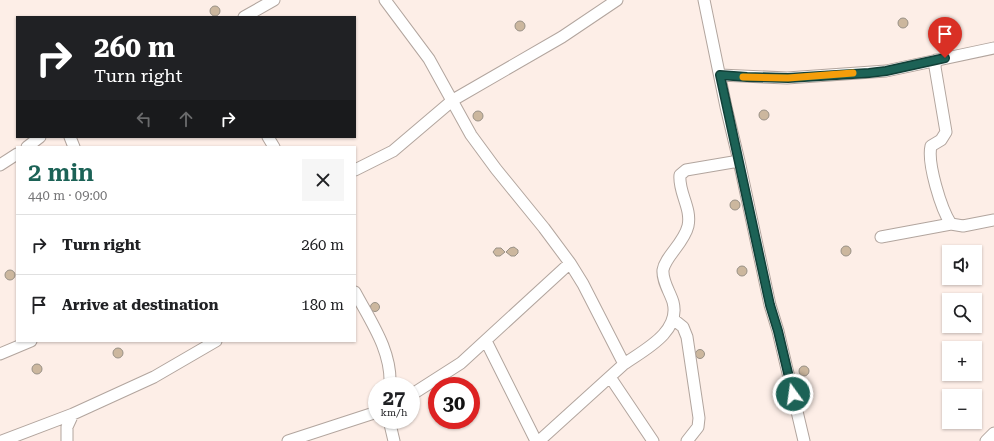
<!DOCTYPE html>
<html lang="en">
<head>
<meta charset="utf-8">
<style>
  :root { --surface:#fff; --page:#f6f6f6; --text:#202124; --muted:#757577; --line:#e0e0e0; --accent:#1c6256 }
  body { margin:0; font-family:"Roboto Serif",serif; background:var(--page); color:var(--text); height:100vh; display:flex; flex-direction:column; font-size:15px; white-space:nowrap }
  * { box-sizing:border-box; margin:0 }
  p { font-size:13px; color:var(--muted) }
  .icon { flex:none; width:22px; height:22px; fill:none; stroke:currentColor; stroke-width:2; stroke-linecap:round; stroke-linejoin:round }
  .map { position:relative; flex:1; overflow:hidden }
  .details { position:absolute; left:16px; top:146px; width:340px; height:196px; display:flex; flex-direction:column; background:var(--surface); border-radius:0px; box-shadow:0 1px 3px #0004 }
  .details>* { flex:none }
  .hud { position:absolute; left:16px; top:16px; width:340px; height:122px; border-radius:0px; box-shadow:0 1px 3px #0004; background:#202124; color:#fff; overflow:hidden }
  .tools { position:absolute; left:942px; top:245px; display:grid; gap:8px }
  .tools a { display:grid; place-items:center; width:40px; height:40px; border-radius:0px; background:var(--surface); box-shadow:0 1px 3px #0004; font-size:20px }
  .speed { position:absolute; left:368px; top:377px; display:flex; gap:8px; font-size:20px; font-weight:700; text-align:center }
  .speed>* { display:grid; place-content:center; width:52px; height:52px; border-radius:50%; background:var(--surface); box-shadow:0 1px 3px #0004; line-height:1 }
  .speed small { font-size:10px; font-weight:400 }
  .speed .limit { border:6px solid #d22; background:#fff; color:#111 }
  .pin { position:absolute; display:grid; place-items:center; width:34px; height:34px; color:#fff; margin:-41px -17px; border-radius:50% 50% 50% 0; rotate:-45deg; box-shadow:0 0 4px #0007 }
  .pin .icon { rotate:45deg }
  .me { position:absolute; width:44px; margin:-22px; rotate:346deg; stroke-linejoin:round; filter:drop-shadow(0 0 3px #0008) }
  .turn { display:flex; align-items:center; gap:14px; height:84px; padding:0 12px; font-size:18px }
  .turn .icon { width:52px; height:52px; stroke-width:2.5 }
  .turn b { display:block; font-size:28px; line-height:34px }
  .lanes { display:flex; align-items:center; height:38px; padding:0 12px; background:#0003; justify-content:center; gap:20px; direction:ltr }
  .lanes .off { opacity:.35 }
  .round { display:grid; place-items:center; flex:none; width:42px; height:42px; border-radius:0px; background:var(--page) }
  .head { display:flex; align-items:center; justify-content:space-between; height:68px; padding:0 12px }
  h1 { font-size:24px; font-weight:600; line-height:30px; color:var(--accent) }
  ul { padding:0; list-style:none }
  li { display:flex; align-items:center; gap:12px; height:60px; padding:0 12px; border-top:1px solid var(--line) }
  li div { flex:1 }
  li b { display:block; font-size:15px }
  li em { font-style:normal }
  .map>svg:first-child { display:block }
</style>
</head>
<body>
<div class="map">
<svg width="994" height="441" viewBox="0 0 994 441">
  <rect width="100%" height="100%" fill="#fdeee7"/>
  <path fill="#ccb79e" stroke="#999186" d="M210 11a5 5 0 1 1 10 0a5 5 0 1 1-10 0Z
    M898 23a5 5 0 1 1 10 0a5 5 0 1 1-10 0Z
    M515 26a5 5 0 1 1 10 0a5 5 0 1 1-10 0Z
    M759 115a5 5 0 1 1 10 0a5 5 0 1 1-10 0Z
    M473 116a5 5 0 1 1 10 0a5 5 0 1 1-10 0Z
    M730 205a5 5 0 1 1 10 0a5 5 0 1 1-10 0Z
    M841 251a5 5 0 1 1 10 0a5 5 0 1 1-10 0Z
    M 514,247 L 518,250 L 518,253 L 515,256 L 511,256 L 506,252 L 510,248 Z
    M 496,248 L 501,248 L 505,252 L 500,256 L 496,256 L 493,252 Z
    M737 271a5 5 0 1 1 10 0a5 5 0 1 1-10 0Z
    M5 275a5 5 0 1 1 10 0a5 5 0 1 1-10 0Z
    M370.5 307a4.5 4.5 0 1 1 9 0a4.5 4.5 0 1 1-9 0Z
    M113 353a5 5 0 1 1 10 0a5 5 0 1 1-10 0Z
    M695.5 354a4.5 4.5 0 1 1 9 0a4.5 4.5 0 1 1-9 0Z
    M32 369a5 5 0 1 1 10 0a5 5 0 1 1-10 0Z
    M799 371a5 5 0 1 1 10 0a5 5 0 1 1-10 0Z"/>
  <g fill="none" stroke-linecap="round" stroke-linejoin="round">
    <g stroke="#b2a59e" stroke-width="13">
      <path id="minor" d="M 385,0 L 429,59 L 471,135 L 496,169 L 544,228 L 570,263 L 583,284 L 624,364 L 539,441
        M 704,0 L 726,107 L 739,161 L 770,305 L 778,331 L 804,441
        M 244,17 L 274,0
        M 936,60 L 935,67 L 946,132 L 941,140 L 931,146 C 927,163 941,209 951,224 L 963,226 L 994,220
        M 720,75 L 787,78 L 886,71 L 994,48
        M 70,137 L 74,147
        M 268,137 L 274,147
        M 27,147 L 40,137
        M 0,165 L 17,154
        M 355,170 L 393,151 L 453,100 L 562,37 L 617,0
        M 881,237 L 951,224
        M 355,292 C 371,322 392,351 390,386
        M 673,319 L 683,327 L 687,337 L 699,418 L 698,427 L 687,441
        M 486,341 L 536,441
        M 0,354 L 31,341
        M 624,364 C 644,350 681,332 673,302 C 670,292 662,281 663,270 C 665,257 684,243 688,226 C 692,208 678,192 680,175 L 686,170 L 739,161
        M 610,377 L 653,441
        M 411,395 L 461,363 L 570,263
        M 389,420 L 394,441
        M 2,441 L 73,414
        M 67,441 L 67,427 L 73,414 L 154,377 L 216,341
        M 288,441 L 377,412
        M 986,441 L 994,433"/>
    </g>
    <use href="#minor" stroke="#fff" stroke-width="11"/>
  </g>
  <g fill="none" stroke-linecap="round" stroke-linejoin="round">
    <g stroke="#124038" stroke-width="10">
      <path id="route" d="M 793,394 L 778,331 L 770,305 L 720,75 L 747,77 L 788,78 L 869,73 L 886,71 L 945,58"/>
    </g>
    <use href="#route" stroke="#1c6256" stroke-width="7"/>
    <path stroke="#f59e0b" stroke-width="7" d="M 743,77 L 788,78 L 853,73"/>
  </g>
</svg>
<div class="tools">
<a><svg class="icon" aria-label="sound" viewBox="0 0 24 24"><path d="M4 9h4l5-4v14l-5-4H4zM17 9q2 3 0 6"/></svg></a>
<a><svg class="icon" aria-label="search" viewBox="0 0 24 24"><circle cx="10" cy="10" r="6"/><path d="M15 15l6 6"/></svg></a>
<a>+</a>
<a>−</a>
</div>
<div class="speed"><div>27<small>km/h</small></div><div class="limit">30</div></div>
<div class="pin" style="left:945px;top:58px;background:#d93025"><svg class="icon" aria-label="arrive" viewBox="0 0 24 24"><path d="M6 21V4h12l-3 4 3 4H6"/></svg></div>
<svg class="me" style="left:793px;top:394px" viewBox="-20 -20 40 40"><circle r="17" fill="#1c6256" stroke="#fff" stroke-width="3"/><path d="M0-11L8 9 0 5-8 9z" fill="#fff"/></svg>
<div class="hud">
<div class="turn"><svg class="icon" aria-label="right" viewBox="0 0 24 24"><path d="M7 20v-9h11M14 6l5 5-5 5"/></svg><div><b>260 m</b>Turn right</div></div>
<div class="lanes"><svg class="icon off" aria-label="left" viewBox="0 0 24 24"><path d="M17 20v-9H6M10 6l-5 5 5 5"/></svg><svg class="icon off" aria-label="ahead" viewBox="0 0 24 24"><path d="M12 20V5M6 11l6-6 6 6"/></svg><svg class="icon" aria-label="right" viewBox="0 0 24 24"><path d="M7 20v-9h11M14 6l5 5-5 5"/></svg></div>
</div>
<section class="details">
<div class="head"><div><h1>2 min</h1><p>440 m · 09:00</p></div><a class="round"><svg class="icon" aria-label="close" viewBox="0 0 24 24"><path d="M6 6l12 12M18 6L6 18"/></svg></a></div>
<ul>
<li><svg class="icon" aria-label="right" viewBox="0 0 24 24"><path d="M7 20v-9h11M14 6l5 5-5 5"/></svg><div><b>Turn right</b></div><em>260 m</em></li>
<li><svg class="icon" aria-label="arrive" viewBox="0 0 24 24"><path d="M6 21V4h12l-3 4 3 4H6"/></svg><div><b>Arrive at destination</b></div><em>180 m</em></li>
</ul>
</section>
</div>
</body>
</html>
